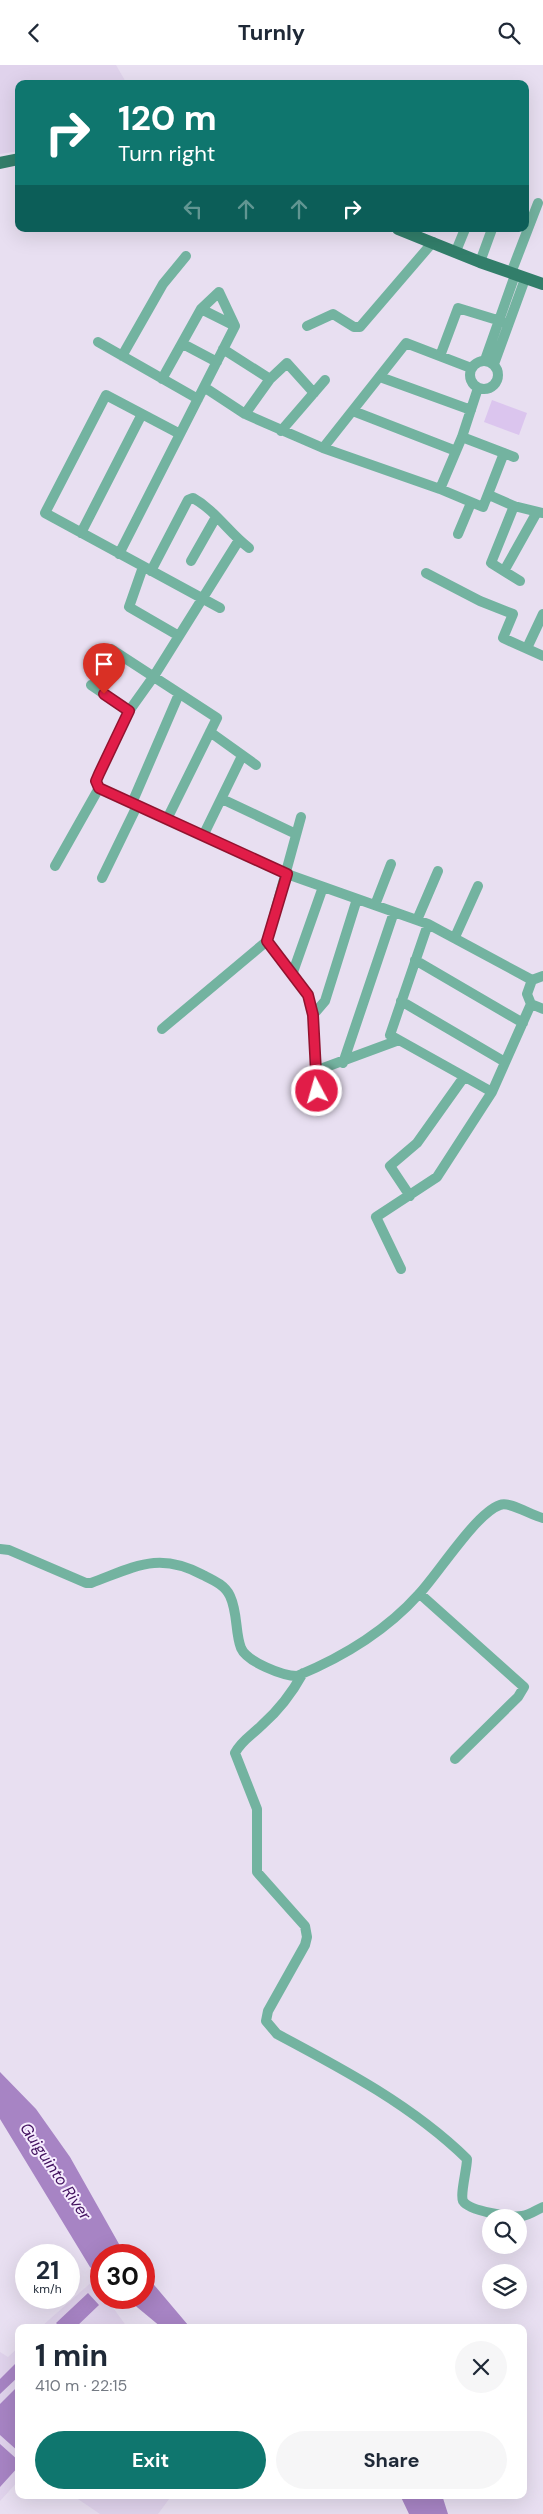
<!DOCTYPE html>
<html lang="en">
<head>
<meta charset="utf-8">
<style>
  :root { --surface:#fff; --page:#f6f6f7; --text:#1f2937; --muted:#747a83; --accent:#0f766e }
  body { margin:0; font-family:"DM Sans",sans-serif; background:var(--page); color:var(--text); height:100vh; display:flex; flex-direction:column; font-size:19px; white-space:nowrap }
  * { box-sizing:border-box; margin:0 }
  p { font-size:16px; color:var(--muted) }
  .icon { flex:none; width:28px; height:28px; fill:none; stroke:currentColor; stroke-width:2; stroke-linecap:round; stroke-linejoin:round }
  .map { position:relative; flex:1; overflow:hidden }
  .details { position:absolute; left:15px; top:2259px; width:512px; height:175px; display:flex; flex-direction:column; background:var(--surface); border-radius:10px; box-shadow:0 5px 20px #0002 }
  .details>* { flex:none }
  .top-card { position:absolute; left:15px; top:15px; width:514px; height:152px; border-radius:10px; box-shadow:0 5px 20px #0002; background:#0f766e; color:#fff; overflow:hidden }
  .fabs { position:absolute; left:482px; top:2144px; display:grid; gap:10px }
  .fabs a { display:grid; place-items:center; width:45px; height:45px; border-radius:50%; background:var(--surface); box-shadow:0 5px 20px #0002; font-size:25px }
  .speed { position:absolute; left:15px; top:2179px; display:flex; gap:10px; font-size:25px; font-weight:700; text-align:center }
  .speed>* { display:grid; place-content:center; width:65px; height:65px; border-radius:50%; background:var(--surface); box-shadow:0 5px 20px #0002; line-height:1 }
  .speed small { font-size:12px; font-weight:400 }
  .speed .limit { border:8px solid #d22; background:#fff; color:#111 }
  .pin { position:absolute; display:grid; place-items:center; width:42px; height:42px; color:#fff; margin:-51px -21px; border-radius:50% 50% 50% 0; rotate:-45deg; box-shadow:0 0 5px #0007 }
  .pin .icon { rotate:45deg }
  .me { position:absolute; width:55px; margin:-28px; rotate:354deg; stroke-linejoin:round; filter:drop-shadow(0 0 4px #0008) }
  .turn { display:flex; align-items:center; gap:18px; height:105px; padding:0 20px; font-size:22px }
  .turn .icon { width:65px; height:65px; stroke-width:2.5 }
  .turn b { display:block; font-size:35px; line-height:42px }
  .lanes { display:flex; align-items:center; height:48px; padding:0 20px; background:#0003; justify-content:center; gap:25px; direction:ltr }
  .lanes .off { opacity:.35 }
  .round { display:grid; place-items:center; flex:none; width:52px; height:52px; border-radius:26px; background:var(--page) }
  .headline { display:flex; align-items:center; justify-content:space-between; height:85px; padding:0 20px }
  h1 { font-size:30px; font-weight:700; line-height:38px }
  .cta { display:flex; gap:10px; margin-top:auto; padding:10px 20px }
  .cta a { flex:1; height:58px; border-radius:30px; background:var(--accent); color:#fff; font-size:20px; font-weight:700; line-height:58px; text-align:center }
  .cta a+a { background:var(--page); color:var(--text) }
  header { display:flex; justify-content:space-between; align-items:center; height:65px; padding:0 20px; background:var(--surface); font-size:22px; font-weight:700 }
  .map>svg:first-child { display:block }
</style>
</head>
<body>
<header><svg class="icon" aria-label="back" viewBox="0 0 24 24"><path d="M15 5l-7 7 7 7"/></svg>Turnly<svg class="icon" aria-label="search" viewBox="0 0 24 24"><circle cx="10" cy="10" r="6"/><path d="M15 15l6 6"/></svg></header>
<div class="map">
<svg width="543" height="2449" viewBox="0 0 543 2449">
  <rect width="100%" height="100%" fill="#e8dff1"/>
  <path fill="#e0d3ec" d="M 0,0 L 116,0 L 127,19 L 19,19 L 19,86 L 0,89 Z
    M 94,2215 L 101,2226 L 101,2232 L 106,2233 L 127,2262 L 41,2262 Z
    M 19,2282 L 19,2415 L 0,2436 L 0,2287 L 8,2292 Z
    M 72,2430 L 172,2430 L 158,2449 L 100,2449 Z"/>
  <path fill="#dbc5ee" d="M 492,335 L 527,348 L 519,370 L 484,357 Z"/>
  <path fill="#a784c4" d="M 0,2007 L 36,2044 L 70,2092 L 119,2179 L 128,2190 L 101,2190 L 101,2212 L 90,2202 L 0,2054 Z
    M 144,2208 L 188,2260 L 194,2262 L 161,2262 L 126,2233 L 144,2232 Z
    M 88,2228 L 99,2240 L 76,2262 L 60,2262 L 56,2258 Z
    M 19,2295 L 19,2311 L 0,2329 L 0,2314 Z
    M 19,2320 L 19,2387 L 0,2370 L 0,2339 Z
    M 0,2379 L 19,2396 L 19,2401 L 0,2422 Z
    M 400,2430 L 442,2430 L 448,2449 L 409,2449 Z"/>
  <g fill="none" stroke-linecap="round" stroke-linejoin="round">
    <path stroke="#73b3a0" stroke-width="10" d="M 456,186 L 465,164
      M 480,197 L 492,164
      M 511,208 L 538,138
      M 201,244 L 235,261
      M 307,261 L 333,249 L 354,262 L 360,262 L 433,177
      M 98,277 L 198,334
      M 183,279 L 217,297
      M 223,284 L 270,314
      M 122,291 L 163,219 L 186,191
      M 440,291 L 458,243 L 507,258
      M 485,295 L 515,210
      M470 310a14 14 0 1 1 28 0a14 14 0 1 1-28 0Z
      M 494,299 L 525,214
      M 380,312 L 471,345
      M 162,314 L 201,244 L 219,227 L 235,261
      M 204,322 L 245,349 L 323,383 L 406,278 L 471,303
      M 353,346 L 456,386
      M 245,349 L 270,314 L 287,298 L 314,328
      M 281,366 L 325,315
      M 180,369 L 106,330 L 45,448 L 220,543
      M 462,372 L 514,392
      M 323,383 L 440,424 L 483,442 L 504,388
      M 440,424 L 462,372 L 478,323
      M 489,430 L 514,441 L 542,448
      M 514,441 L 491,498 L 520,516
      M 81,468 L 142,349
      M 458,469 L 471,438
      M 119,489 L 235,261
      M 191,496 L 216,452
      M 143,502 L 129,542 L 179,571
      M 151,506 L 188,435 L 193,433 C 215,445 229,468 249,483
      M 504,506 L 537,447
      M 426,508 L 480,536 L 513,549 L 503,573 L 543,591
      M 527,583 L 543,549
      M 111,584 L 217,653 L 167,754
      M 91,620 L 129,646
      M 210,667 L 256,700
      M 99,723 L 287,809 L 428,859 L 532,915
      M 222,734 L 296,769
      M 132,738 L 179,629
      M 203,771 L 242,691
      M 55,801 L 99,723 L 96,716 L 99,709 L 129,646 L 154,611 L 239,475
      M 102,813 L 137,741
      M 375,840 L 391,799
      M 417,855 L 438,806
      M 428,859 L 390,970 L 492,1027
      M 455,872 L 478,821
      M 267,876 L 308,930 L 313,950 L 317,1025
      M 415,895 L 523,958
      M 293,907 L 323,822
      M 543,911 L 532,915 L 527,929 L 531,939 L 543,944
      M 401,936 L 505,997
      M 313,950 L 325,936 L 357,834
      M 162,964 L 267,876 L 301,752
      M 343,998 L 394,847
      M 315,1006 L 399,975
      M 410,1131 L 390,1101 L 417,1078 L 464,1012
      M 401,1204 L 376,1152 L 437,1112 L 492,1027 L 531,939
      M 0,1484 L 9,1485 L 86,1518 L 91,1518 C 135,1502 158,1486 203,1510 C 213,1515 225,1520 230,1531 C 238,1548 235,1568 241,1583 C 247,1597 283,1611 297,1611 C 343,1592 385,1567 419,1529 C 438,1509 476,1448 500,1440 C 510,1436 532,1451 543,1453
      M 420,1529 L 524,1622 L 518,1632 L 455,1694
      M 303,1608 C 292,1628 279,1645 262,1660 C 252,1670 241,1676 235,1688 L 257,1744 L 257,1807 L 305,1861 L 307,1872 L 305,1880 L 268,1946 L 266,1956 L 277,1969 C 343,2004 413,2041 467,2094 C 467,2104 460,2129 463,2136 C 469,2146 511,2153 522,2151 C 530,2150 536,2145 543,2142"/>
    <path stroke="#327e6a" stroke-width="12" d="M 0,98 L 19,94
      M 398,164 L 480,197 L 543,219"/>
  </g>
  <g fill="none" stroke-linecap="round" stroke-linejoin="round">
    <g stroke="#92132f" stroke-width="12">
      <path id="route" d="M 104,629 L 129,646 L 99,709 L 96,716 L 99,723 L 287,809 L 267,876 L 308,930 L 313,950 L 317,1026"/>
    </g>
    <use href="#route" stroke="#e11d48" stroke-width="9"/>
  </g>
  <g text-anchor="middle" stroke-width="4" stroke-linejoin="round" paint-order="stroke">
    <g font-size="16" font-style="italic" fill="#41105e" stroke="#f6ecfe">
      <text transform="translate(56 2106) rotate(56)" y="6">Guiguinto River</text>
    </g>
  </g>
</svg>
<div class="fabs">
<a><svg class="icon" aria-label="search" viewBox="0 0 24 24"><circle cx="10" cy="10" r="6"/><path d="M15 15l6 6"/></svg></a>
<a><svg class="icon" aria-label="layers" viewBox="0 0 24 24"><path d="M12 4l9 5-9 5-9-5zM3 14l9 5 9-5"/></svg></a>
</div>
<div class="speed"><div>21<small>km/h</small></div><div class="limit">30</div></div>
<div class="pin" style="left:104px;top:629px;background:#d93025"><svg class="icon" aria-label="arrive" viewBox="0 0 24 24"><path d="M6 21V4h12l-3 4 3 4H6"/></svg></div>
<svg class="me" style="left:317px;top:1026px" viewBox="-20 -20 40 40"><circle r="17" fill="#e11d48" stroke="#fff" stroke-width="3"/><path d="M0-11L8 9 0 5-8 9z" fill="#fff"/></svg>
<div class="top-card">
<div class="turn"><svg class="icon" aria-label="right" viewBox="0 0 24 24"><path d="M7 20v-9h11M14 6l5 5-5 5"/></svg><div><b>120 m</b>Turn right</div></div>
<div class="lanes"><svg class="icon off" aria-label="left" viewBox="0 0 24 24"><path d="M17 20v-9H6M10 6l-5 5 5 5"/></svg><svg class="icon off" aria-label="ahead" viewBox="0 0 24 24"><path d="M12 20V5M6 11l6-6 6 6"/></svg><svg class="icon off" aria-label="ahead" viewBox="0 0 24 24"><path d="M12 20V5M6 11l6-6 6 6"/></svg><svg class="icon" aria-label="right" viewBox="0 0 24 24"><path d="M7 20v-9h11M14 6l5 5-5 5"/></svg></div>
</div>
<section class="details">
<div class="headline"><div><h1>1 min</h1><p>410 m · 22:15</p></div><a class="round"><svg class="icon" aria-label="close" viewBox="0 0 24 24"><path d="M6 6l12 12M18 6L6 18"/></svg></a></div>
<div class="cta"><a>Exit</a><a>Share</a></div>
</section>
</div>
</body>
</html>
